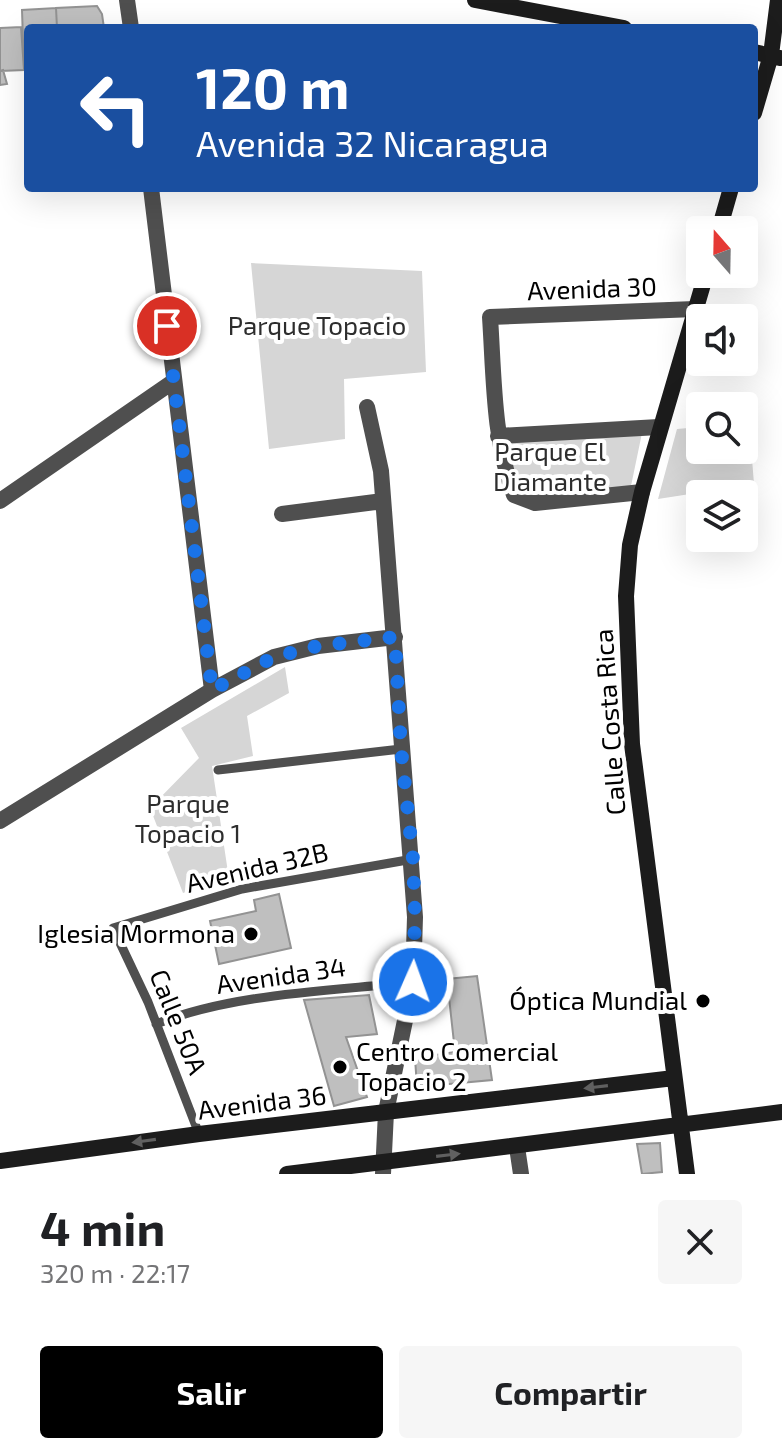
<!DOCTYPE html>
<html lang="es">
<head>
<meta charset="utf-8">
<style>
  :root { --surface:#fff; --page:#f6f6f6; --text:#202124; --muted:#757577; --accent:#000 }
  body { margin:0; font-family:"Exo 2",sans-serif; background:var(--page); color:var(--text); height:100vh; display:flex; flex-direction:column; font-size:30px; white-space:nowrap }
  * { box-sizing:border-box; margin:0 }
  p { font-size:26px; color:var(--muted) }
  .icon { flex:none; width:44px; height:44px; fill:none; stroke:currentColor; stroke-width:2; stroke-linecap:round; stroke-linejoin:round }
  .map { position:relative; height:1174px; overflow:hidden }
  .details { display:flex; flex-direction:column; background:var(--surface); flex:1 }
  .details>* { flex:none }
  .hud { position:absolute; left:24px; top:24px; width:734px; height:168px; border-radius:8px; box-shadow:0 8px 32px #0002; background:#1a4fa0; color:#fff; overflow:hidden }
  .needle { width:52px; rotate:340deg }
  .buttons { position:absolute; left:686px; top:216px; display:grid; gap:16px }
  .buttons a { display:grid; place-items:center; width:72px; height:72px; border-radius:8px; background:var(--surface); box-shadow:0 8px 32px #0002; font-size:40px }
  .pin { position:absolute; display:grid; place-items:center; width:68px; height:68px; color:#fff; margin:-34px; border:4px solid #fff; border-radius:50%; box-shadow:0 2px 8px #0007 }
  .me { position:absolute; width:88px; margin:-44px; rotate:2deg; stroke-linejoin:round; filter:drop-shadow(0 0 6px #0008) }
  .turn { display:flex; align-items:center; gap:28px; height:168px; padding:0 40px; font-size:36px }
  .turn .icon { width:104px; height:104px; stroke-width:2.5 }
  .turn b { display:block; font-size:56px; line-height:68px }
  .round { display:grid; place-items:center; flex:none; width:84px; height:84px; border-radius:8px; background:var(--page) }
  .head { display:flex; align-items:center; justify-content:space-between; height:136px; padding:0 40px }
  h1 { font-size:48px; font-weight:700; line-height:60px }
  .action { display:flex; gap:16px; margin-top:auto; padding:16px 40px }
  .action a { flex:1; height:92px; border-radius:8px; background:var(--accent); color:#fff; font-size:32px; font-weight:700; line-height:92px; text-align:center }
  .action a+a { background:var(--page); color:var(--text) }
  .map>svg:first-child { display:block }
</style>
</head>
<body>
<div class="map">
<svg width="782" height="1174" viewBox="0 0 782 1174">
  <rect width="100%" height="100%" fill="#fff"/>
  <path fill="#d6d6d6" d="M 251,263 L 422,271 L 426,372 L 344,379 L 345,439 L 269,449 Z
    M 744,421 L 749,421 L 754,484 L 658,499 L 677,429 L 700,427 L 700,450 L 744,450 Z
    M 642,433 L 631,486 L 539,497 L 519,488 L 505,441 Z
    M 285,667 L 289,693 L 247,716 L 253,756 L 212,766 L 229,879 L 183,893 L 150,808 L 199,758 L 181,728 Z"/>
  <path fill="#bfbfbf" stroke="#939393" stroke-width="2" d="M 97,6 L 102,14 L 104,28 L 57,28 L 56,8 Z
    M 56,8 L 57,28 L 28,28 L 28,70 L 24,70 L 22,10 Z
    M 21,27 L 24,70 L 0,71 L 0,28 Z
    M 3,70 L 7,84 L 0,85 L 0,71 Z
    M 279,894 L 291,948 L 219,964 L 210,921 L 256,911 L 254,900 Z
    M 477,976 L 492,1080 L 417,1087 L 415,1058 L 455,1052 L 447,979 Z
    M 369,995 L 377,1034 L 346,1037 L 367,1097 L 334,1106 L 304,1000 Z
    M 660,1143 L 662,1172 L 642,1174 L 637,1144 Z"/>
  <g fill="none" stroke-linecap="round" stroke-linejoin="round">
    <path stroke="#4f4f4f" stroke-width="9" d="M 218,770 L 401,749
      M 156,1024 C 233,993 331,991 413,982
      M 199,1134 L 148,1002 L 113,928 L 242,889 L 413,859"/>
    <path stroke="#4f4f4f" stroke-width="16" d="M 127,0 L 131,28
      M 151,188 L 212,690
      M 367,407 L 381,471 L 415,917 L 413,982 L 386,1112 L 383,1174
      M 498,436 L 659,427
      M 642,492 L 535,503 L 514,495 C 493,439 494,377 490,317 L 695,309
      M 0,501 L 174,381
      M 282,514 L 383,501
      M 0,821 L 212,690 L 274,657 L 318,646 L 395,637
      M 517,1147 L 521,1174"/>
    <path stroke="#1c1c1c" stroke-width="16" d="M 475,0 L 624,28
      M 754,52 L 780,58
      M 754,113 L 771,55 L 778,0
      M 719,230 L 731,188
      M 0,1161 L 199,1134 L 674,1078
      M 287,1174 L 782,1112
      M 687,1174 L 632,744 L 626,596 L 630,545 L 642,492 L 706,274"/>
  </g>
  <defs><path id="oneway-solid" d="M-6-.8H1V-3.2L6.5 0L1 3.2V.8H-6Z" transform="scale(2)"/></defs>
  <g fill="#606060">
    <use href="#oneway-solid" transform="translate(596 1087) rotate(173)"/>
    <use href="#oneway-solid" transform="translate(144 1141) rotate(172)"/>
    <use href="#oneway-solid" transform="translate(448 1155) rotate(-7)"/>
  </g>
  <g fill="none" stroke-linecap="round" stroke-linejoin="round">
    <path stroke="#1a73e8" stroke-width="14" stroke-dasharray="0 25.2" d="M 167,326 L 212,690 L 274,657 L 318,646 L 395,637 L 401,749 L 413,859 L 415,917 L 413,982"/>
  </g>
  <g fill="#000" stroke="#fff" stroke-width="3">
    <circle cx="251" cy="934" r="8"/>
    <circle cx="703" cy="1001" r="8"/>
    <circle cx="340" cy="1067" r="8"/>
  </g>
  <g text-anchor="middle" stroke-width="8" stroke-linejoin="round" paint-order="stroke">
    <g font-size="26" fill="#000" stroke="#fff">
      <text transform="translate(592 289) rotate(-2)" y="9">Avenida 30</text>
      <text transform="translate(610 722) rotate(-94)" y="9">Calle Costa Rica</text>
      <text transform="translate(257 868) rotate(-13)" y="9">Avenida 32B</text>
      <text transform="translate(281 976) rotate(-8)" y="9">Avenida 34</text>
      <text transform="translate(178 1022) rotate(68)" y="9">Calle 50A</text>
      <text transform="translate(262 1103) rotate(-7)" y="9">Avenida 36</text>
    </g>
    <g font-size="26" fill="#2d2d2d" stroke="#fff">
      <text x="317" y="335">Parque Topacio</text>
      <text x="550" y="461">Parque El<tspan x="550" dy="30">Diamante</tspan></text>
      <text x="188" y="813">Parque<tspan x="188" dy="30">Topacio 1</tspan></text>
    </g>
    <g font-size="26" fill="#000" stroke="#fff" text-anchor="end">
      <text x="235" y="943">Iglesia Mormona</text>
      <text x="687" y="1010">Óptica Mundial</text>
      <text x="356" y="1061" text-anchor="start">Centro Comercial<tspan x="356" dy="30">Topacio 2</tspan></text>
    </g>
  </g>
</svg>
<div class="buttons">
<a><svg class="needle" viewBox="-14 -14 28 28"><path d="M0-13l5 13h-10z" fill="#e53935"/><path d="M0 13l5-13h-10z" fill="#757577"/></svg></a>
<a><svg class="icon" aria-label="sound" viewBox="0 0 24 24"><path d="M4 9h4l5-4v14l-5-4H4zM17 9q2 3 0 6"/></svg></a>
<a><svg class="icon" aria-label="search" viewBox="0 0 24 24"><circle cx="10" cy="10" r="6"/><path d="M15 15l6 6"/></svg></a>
<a><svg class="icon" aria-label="layers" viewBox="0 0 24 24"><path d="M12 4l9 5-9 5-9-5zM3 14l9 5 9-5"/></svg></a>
</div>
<div class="pin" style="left:167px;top:326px;background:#d93025"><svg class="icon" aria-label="arrive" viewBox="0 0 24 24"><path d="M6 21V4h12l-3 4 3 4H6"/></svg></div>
<svg class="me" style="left:413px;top:982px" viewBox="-20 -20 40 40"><circle r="17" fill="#1a73e8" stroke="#fff" stroke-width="3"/><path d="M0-11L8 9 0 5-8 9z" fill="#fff"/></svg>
<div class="hud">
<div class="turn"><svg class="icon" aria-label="left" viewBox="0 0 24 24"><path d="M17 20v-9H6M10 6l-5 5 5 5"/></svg><div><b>120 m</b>Avenida 32 Nicaragua</div></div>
</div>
</div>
<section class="details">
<div class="head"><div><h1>4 min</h1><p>320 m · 22:17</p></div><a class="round"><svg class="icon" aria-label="close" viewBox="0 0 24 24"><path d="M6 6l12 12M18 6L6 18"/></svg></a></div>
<div class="action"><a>Salir</a><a>Compartir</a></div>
</section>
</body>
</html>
